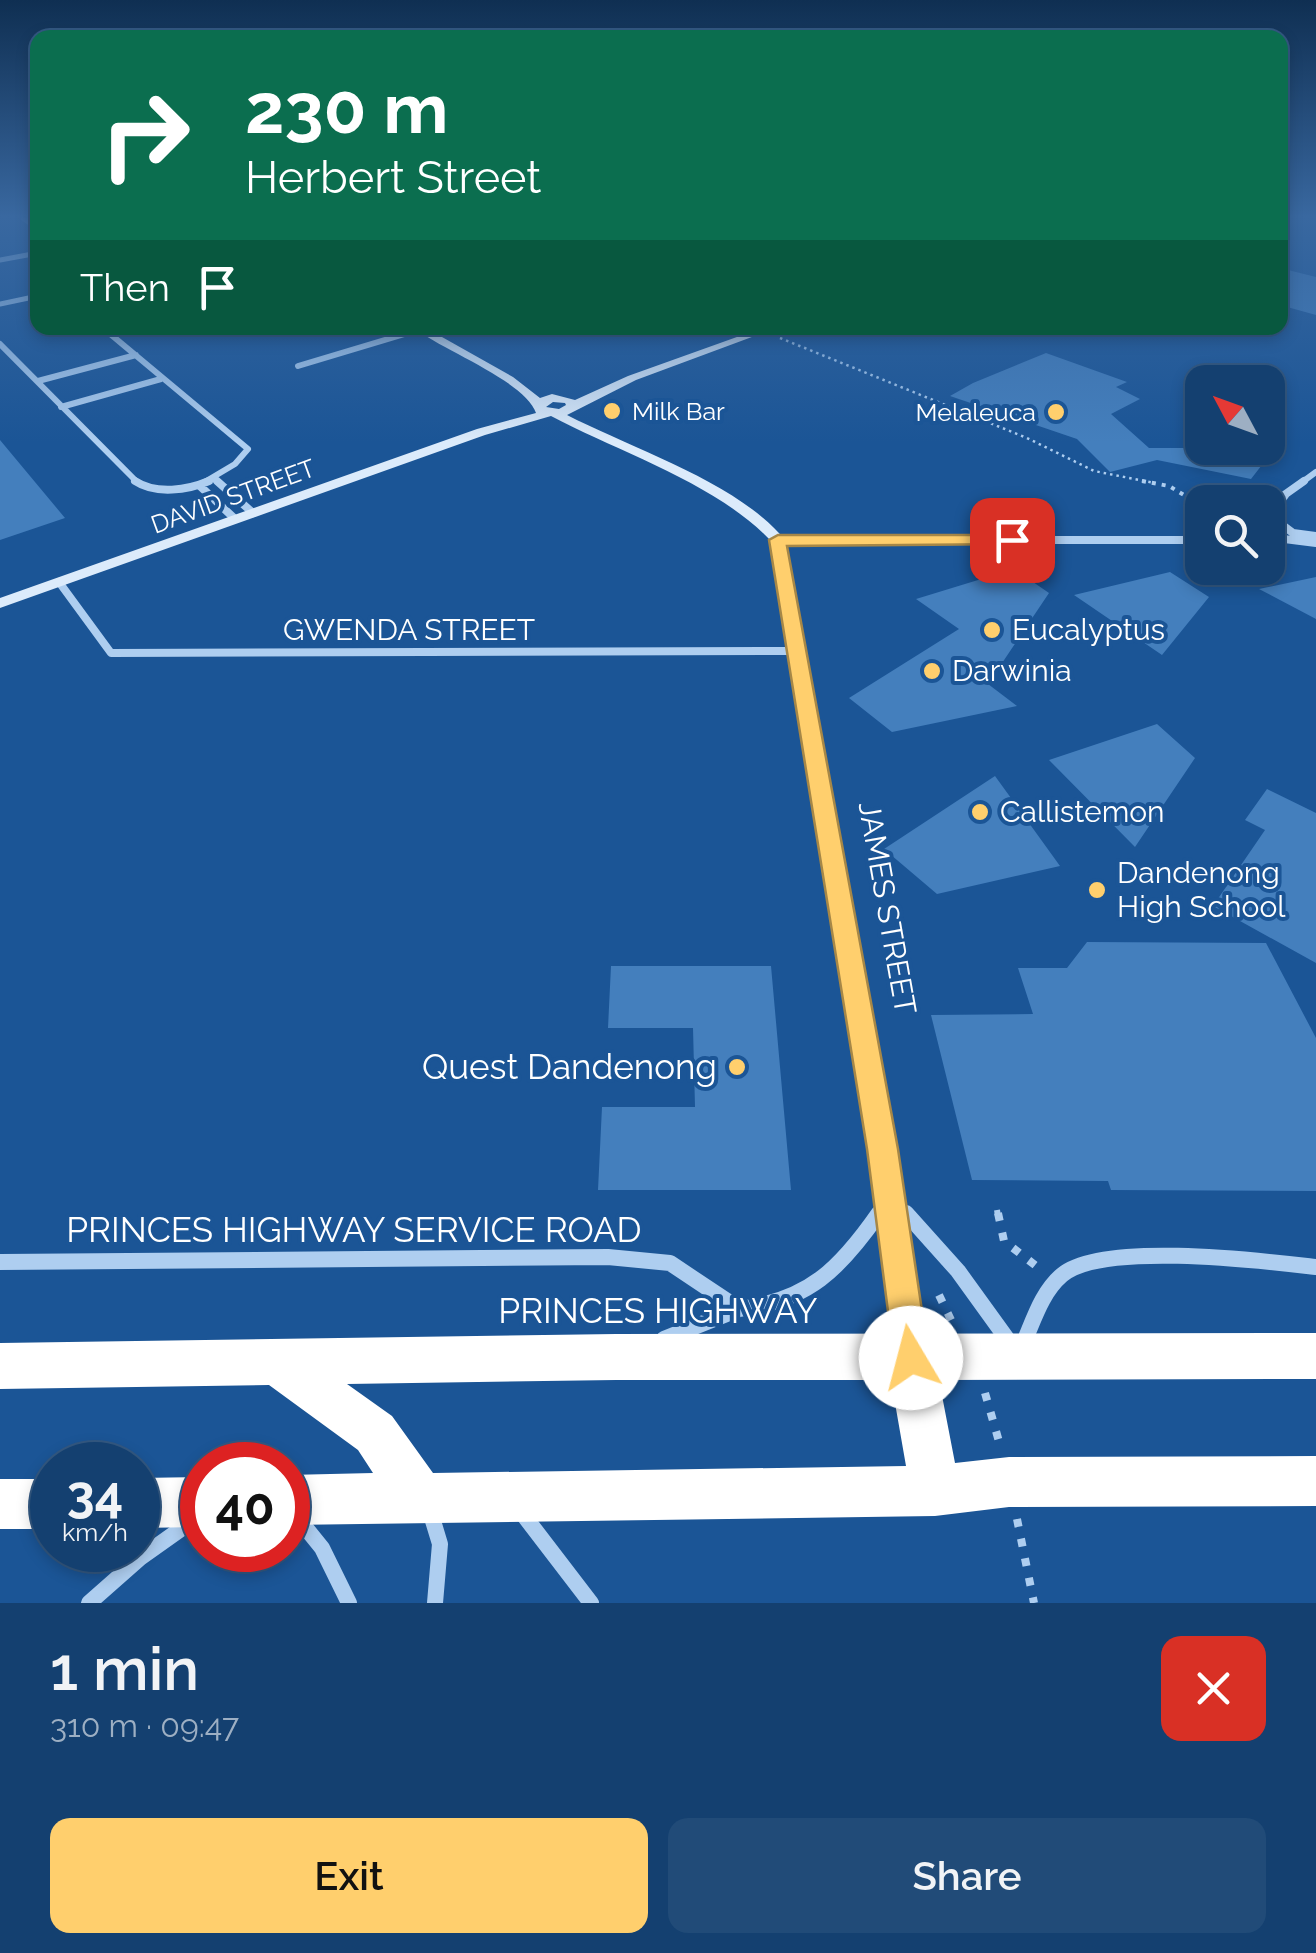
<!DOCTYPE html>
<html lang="en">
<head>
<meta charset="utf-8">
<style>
  :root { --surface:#144070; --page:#214b78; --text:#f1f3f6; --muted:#9dafc3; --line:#335983; --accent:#ffcf6d }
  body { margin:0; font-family:Raleway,sans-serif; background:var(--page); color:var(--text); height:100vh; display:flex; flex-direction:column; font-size:38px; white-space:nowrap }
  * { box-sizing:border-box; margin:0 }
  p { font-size:32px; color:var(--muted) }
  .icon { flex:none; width:55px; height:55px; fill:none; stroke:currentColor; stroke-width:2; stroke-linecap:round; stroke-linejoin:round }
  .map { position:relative; height:1603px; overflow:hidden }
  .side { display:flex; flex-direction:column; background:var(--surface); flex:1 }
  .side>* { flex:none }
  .hud { position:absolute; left:30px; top:30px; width:1258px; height:305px; border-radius:20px; box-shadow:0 5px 15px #0003,0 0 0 2px var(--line); background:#0b6e4f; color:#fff; overflow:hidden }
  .needle { width:65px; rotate:311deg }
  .fabs { position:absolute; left:1185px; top:365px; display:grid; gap:20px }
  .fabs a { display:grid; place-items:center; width:100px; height:100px; border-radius:20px; background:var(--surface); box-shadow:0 5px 15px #0003,0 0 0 2px var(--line); font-size:50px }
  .speed { position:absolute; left:30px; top:1442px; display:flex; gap:20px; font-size:50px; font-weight:700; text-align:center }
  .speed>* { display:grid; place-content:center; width:130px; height:130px; border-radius:50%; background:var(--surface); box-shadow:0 5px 15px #0003,0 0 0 2px var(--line); line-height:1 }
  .speed small { font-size:25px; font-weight:400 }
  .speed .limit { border:15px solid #d22; background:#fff; color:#111 }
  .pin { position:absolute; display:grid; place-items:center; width:85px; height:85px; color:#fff; margin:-42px; border-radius:20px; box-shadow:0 5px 15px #0006 }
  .me { position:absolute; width:110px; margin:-55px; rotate:352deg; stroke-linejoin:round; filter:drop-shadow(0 0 8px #0008) }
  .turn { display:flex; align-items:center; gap:35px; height:210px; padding:0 50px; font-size:45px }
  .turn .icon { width:130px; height:130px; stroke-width:2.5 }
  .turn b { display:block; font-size:70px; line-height:85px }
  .then { display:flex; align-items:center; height:95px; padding:0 50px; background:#0003; gap:20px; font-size:38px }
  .round { display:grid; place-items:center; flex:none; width:105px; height:105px; border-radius:20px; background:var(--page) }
  .headline { display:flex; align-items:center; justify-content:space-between; height:170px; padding:0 50px }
  h1 { font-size:60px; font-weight:600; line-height:75px }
  .primary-button { display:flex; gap:20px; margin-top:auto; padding:20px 50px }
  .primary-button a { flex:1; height:115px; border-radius:20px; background:var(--accent); color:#111; font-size:40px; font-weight:600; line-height:115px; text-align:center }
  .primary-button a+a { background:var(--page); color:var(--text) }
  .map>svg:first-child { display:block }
</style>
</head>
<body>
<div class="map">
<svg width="1316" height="1603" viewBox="0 0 1316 1603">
  <rect width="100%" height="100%" fill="#1b5596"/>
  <path fill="#447fbd" d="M 1280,268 L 1316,277 L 1316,315 L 1280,305 Z
    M 1046,353 L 1127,382 L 1116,387 L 1140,399 L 1111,414 L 1149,448 L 1275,448 L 1251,479 L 1157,460 L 1110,472 L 1077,439 L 950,396 L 973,383 Z
    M 0,440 L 65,518 L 0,540 Z
    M 1014,569 L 1049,593 L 988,684 L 1017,706 L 892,732 L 849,698 L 959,629 L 916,599 Z
    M 1170,572 L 1209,597 L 1162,655 L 1074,595 Z
    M 1316,577 L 1316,619 L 1259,589 Z
    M 1157,724 L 1195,758 L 1135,847 L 1049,760 Z
    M 995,776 L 1060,866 L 937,894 L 884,849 Z
    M 1267,789 L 1316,813 L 1316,963 L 1213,906 L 1265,830 L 1245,820 Z
    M 1087,942 L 1266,943 L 1316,1038 L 1316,1191 L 1111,1190 L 1108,1181 L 972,1180 L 931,1015 L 1033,1014 L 1018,968 L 1067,968 Z
    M 611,966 L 771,966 L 791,1190 L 598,1190 L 602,1107 L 695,1107 L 693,1028 L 608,1028 Z"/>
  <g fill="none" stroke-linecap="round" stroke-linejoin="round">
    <path stroke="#aecef0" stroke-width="2.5" stroke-dasharray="2.5 4" stroke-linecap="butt" d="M 780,338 L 1027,438 L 1094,471 L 1155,483"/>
    <path stroke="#aecef0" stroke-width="4" stroke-dasharray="4 6" stroke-linecap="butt" d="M 1142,481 L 1169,486 L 1202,506"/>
    <path stroke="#aecef0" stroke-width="6" stroke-dasharray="6 9" stroke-linecap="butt" d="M 997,1210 L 998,1216"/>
    <path stroke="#aecef0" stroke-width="8" stroke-dasharray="8 12" stroke-linecap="butt" d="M 998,1213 L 1004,1241 L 1040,1269
      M 939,1295 L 951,1320
      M 985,1393 L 1000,1445
      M 1017,1519 L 1034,1603"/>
    <path stroke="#aecef0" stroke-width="5" d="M 23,218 L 38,229
      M 0,260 L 38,253
      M 0,304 L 38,296
      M 104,328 L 112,335
      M 400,335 L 421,329"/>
    <path stroke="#aecef0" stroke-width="6" d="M 109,333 L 248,449 L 235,464 L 203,483
      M 0,344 L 138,483
      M 298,366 L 408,333
      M 38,381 L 136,355
      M 61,407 L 161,379
      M 216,480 L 219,483
      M 1301,483 L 1316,472"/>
    <path stroke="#aecef0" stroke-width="8" d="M 135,481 C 156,495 188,490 209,481
      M 217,481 L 253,513
      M 200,486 L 235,519
      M 1286,494 L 1275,509 L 1277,521 L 1293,533 L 1316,536
      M 1259,502 L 1280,498 L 1304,481
      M 1268,537 L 1316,543
      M 778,540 L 1202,540
      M 59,582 L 111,653 L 796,651"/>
    <path stroke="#aecef0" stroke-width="12" d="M 898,1206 L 908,1216
      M 877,1216 L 883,1207"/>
    <path stroke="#aecef0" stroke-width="16" d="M 906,1213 L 958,1271 L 1010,1343
      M 0,1262 L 608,1257 L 670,1263 L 739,1309 C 808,1301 840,1269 879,1213
      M 664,1339 L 739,1309
      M 1024,1342 C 1034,1319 1042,1292 1062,1275 C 1102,1241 1263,1261 1316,1267
      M 288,1506 L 322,1548 L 349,1603
      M 430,1511 L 440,1544 L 435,1603
      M 522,1513 L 591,1603
      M 89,1603 L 140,1558 L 202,1514"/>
    <path fill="#dcebfb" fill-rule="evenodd" d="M 414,328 L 426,328 L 513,377 L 540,398 L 552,394 L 575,400 L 628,376 L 762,328 L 776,328 L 636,380 L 567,415 C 633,449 739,483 785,540 L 895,1149 L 927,1358 L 922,1369 L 911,1374 L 900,1369 L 895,1358 L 869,1149 L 771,541 C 716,483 621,453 551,416 L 485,435 L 0,608 L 0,598 L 477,429 L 536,413 C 525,381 442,350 414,328 ZM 553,402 L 565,403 L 566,405 L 559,409 L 546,407 Z"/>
    <path fill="#fff" fill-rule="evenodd" d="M 1316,1333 L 1316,1379 L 939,1380 L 955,1463 L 1009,1457 L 1316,1456 L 1316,1506 L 1009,1507 L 935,1516 L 288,1525 L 288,1475 L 373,1473 L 358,1450 L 269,1385 L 0,1389 L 0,1343 L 616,1334 ZM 616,1380 L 891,1380 L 906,1466 L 433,1473 L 392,1416 L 347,1384 Z
      M 202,1477 L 202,1527 L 138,1528 L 138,1478 Z
      M 0,1479 L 52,1479 L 52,1529 L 0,1529 Z"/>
  </g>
  <linearGradient id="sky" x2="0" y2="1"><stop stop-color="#0f2f52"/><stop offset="0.49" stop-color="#3968a0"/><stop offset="1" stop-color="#3968a0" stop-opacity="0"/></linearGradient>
  <rect width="1316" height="442" fill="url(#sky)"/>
  <path fill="#ffcf6d" stroke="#a68747" stroke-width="2.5" d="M 1012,535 L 1020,540 L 1017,544 L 787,546 L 898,1149 L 929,1358 L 924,1370 L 911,1376 L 899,1370 L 894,1358 L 867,1149 L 769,540 L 778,535 Z"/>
  <g fill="#ffcf6d" stroke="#1b5596" stroke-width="4">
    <circle cx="612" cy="411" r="10"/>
    <circle cx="1056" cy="412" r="10"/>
    <circle cx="992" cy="630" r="10"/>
    <circle cx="932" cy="671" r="10"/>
    <circle cx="980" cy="812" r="10"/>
    <circle cx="1097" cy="890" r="10"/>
    <circle cx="737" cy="1067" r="10"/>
  </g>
  <g text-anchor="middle" stroke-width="8" stroke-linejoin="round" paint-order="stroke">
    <g font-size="25" fill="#fff" stroke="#1b5596" text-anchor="start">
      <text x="632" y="420">Milk Bar</text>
      <text x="1036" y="421" text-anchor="end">Melaleuca</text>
    </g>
    <g font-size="25" fill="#fff" stroke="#1b5596">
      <text transform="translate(233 496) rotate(-20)" y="9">DAVID STREET</text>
    </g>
    <g font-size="30" fill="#fff" stroke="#1b5596">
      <text x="409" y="640">GWENDA STREET</text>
      <text transform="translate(887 908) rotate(80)" y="10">JAMES STREET</text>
    </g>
    <g font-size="30" fill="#fff" stroke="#1b5596" text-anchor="start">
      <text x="1012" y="640">Eucalyptus</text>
      <text x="952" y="681">Darwinia</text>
      <text x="1000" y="822">Callistemon</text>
      <text x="1117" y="883">Dandenong<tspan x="1117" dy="34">High School</tspan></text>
    </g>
    <g font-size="35" fill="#fff" stroke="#1b5596" text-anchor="end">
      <text x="717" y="1079">Quest Dandenong</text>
    </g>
    <g font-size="35" fill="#fff" stroke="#1b5596">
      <text x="354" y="1242">PRINCES HIGHWAY SERVICE ROAD</text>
      <text x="658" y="1323">PRINCES HIGHWAY</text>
    </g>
  </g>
</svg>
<div class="fabs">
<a><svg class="needle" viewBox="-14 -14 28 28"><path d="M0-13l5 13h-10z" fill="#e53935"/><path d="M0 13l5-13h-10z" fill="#9dafc3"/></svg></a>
<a><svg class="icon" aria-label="search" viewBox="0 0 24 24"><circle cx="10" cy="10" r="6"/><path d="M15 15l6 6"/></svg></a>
</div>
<div class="speed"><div>34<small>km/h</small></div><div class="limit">40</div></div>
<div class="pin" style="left:1012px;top:540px;background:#d93025"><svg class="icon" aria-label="arrive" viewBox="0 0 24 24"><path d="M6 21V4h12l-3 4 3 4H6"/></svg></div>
<svg class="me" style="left:911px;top:1358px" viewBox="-20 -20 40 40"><circle r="19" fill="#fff"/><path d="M0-13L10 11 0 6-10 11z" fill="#ffcf6d"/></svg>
<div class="hud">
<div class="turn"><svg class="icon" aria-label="right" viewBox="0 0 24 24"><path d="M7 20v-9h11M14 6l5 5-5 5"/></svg><div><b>230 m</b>Herbert Street</div></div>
<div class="then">Then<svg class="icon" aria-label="arrive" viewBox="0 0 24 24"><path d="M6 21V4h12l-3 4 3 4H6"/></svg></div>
</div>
</div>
<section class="side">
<div class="headline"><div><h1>1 min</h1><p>310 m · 09:47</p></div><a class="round" style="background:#d93025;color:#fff"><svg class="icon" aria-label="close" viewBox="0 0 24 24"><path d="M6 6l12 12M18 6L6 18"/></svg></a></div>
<div class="primary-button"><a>Exit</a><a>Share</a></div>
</section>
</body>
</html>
